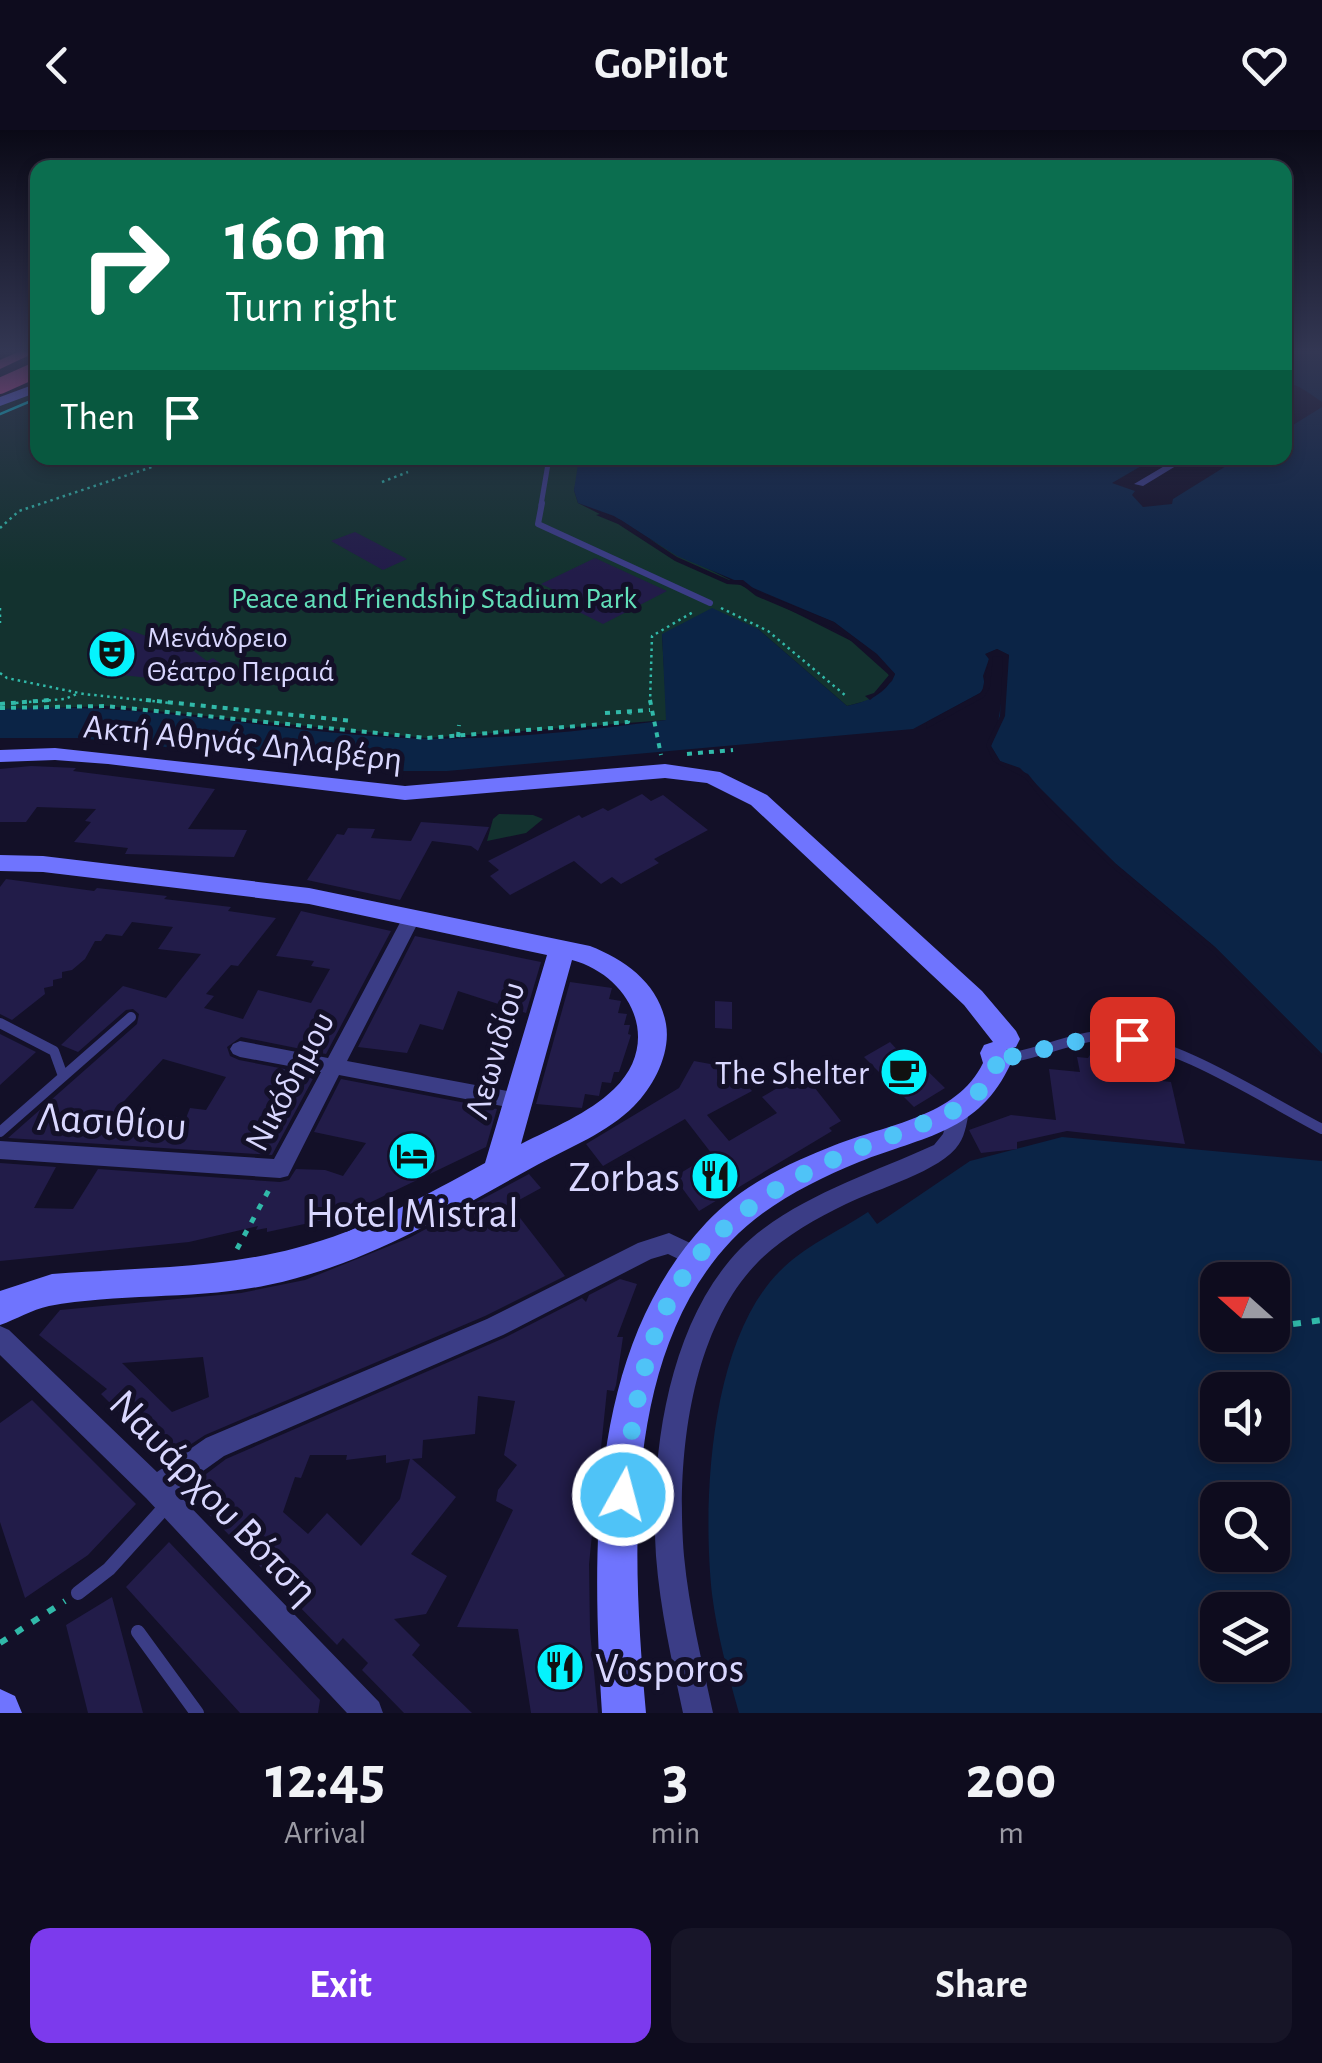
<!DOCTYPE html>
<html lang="en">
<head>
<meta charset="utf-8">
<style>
  :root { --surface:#0e0c1e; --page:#171527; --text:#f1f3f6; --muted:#9b9ba4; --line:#2e2c3c; --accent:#7c3aed }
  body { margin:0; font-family:"Alegreya Sans",sans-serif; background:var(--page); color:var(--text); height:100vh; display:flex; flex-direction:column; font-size:38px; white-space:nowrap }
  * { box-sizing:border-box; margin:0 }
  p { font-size:32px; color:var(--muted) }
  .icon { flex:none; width:55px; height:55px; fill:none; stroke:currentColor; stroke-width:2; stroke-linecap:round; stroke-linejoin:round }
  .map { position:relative; height:1583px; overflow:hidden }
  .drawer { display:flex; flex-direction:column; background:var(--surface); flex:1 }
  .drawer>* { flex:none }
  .guide { position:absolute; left:30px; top:30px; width:1262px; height:305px; border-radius:20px; box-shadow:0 5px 15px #0003,0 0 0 2px var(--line); background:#0b6e4f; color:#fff; overflow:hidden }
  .needle { width:65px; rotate:291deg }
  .controls { position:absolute; left:1200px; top:1132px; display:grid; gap:20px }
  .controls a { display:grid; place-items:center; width:90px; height:90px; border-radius:20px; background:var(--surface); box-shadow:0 5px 15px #0003,0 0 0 2px var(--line); font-size:50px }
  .pin { position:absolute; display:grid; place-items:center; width:85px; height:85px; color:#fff; margin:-42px; border-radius:20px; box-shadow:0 5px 15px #0006 }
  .me { position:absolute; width:110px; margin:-55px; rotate:7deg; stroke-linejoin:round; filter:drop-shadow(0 0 8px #0008) }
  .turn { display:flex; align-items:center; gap:35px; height:210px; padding:0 30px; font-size:45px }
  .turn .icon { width:130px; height:130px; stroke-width:2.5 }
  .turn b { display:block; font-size:70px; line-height:85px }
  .then { display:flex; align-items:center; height:95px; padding:0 30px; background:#0003; gap:20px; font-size:38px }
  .eta { display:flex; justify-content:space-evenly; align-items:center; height:170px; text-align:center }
  .eta b { font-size:60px; font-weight:600; line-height:70px }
  .primary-button { display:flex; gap:20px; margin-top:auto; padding:20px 30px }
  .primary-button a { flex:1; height:115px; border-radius:20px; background:var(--accent); color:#fff; font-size:40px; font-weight:600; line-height:115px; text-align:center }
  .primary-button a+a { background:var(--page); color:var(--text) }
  header { display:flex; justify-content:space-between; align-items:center; height:130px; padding:0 30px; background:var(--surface); font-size:45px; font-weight:600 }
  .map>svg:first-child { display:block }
</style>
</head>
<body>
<header><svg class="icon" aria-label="back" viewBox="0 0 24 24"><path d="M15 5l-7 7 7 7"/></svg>GoPilot<svg class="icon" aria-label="heart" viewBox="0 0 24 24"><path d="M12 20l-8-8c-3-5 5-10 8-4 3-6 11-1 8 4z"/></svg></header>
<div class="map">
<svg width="1322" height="1583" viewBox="0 0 1322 1583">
  <rect width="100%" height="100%" fill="#131028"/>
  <path fill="#13322f" d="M 37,259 L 38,328 L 582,328 L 574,360 L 578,373 L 877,524 L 891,549 L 870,570 L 847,576 L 758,499 L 662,505 L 667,590 L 427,608 L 106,576 L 0,580 L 0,275 Z
    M 499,684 L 533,685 L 543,689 L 526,703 L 487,711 L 493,689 Z"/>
  <path fill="#0b2446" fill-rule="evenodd" d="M 1285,222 L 1322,222 L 1322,272 C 1310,264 1301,256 1286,252 L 1294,246 L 1285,243 Z
    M 1322,277 L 1322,924 L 1215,817 L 1116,734 L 1052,674 L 1028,644 L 1000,631 L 991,616 C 1004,582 1000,556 1009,525 L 997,519 L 986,524 L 989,529 L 983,546 L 985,556 L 980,563 L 913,599 L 447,641 L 395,641 L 78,608 L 0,608 L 0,579 C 135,570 266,601 401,608 C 480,612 587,601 666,590 L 662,504 L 712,478 L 758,499 L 847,576 C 869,571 885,565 895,544 L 876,524 L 834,492 L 677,426 L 614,386 L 578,373 L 574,360 L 579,328 L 1155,328 L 1112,353 L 1135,361 L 1132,365 L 1143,377 L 1172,374 L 1173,369 L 1239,328 L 1285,328 L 1285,300 Z
    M 1062,1007 L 1322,1031 L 1322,1583 L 739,1583 C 728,1544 717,1504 712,1464 C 702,1371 710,1212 779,1142 C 803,1117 839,1101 868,1082 L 877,1094 L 970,1031 ZM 1218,1150 L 1272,1150 L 1272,1205 L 1218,1205 ZM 1272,1260 L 1272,1315 L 1218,1315 L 1218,1260 ZM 1218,1370 L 1272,1370 L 1272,1425 L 1218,1425 ZM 1218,1480 L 1272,1480 L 1272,1535 L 1218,1535 Z"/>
  <path fill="#131028" d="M 604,383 L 621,390 L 677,427 L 729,450 L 743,450 L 758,462 L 834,492 L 877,524 L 895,544 L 892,551 L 870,570 L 865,566 L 874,563 L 889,545 L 841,502 L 756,466 L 742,455 L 727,454 L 675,431 L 618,394 L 596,385 Z
    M 997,519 L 1009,525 L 1005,586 L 991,616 L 1000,631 L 1020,638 L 1116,734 L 1215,817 L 1322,924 L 1322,929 L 1301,912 L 1212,821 L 1112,737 L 1048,677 L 1025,648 L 993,631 L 986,615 L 1000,586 L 1003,527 L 993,526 L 990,557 L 984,567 L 926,599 L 927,592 L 982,562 L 989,529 L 985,524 Z"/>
  <path fill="#221c49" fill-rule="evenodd" d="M 355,402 L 407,429 L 383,440 L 331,411 Z
    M 595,428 L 667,461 L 603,494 L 545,465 L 554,460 L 541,454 Z
    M 124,498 L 146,506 L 164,499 L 207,531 L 213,528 L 232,542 L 201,556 L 182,541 L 149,548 L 113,544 L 100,534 L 98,521 L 108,508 Z
    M 31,636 L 76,638 L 73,641 L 215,659 L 188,699 L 247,700 L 234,727 L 125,724 L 128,718 L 74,712 L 91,692 L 85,691 L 96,679 L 37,677 L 26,692 L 0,692 L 0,639 Z
    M 642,664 L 651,671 L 663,665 L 708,700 L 654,729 L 659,733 L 621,754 L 612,747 L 601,754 L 574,731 L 510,765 L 490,746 L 499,740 L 488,731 L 579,685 L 582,688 L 603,678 L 608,681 Z
    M 421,692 L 489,697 L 478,721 L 471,716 L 432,711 L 400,770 L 307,750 L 337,704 L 344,705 L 348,698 L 375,699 L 371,708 L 411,711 Z
    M 6,749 L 94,761 L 97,758 L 167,766 L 164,769 L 231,777 L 228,781 L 276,788 L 238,836 L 231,835 L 206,864 L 214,866 L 204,878 L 243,889 L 258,860 L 311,873 L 330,839 L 311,836 L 314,831 L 276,826 L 301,781 L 391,801 L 326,924 L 241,907 L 227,917 L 230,926 L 239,930 L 315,945 L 272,1025 L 8,1008 L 137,894 L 139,884 L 133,879 L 126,880 L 78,922 L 61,915 L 123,856 L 166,868 L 201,824 L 158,819 L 173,797 L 132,792 L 122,806 L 106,804 L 101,811 L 95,811 L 85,829 L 72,840 L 62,842 L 62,848 L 53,850 L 53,856 L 44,858 L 45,864 L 12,890 L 0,884 L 0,757 ZM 163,929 L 226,947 L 206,980 L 190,978 L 186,988 L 113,983 Z
    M 415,806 L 541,832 L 526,883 L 458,861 L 443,900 L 420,894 L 407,923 L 358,917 Z
    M 570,852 L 612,858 L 609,869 L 621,871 L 618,883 L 627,884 L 624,895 L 630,895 L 628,904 L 631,905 L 619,942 L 614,942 L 611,953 L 602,952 L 599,966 L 585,964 L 582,978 L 536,974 Z
    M 715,871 L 732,872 L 732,899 L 715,898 Z
    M 0,904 L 36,922 L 0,955 Z
    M 890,912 L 902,925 L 907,921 L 945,958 L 914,977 L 864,927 Z
    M 1095,917 L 1121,920 L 1127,947 L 1171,952 L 1185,1014 L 1067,1001 L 1017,1012 L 1017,1019 L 981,1023 L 969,1000 L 1011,985 L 1056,990 L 1049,939 L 1080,942 L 1077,927 L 1088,928 Z
    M 694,931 L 732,938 L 752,961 L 707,985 L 729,1011 L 777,983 L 762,967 L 803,943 L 841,991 L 829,998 L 832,1001 L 699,1081 L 674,1047 L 712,1024 L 685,989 L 603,1036 L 586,1014 L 679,958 Z
    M 341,949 L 497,979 L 486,1017 L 342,1086 L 267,1102 L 267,1098 L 256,1100 L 258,1096 L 189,1112 L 0,1131 L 0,1033 L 56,1037 L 34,1078 L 73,1079 L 98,1039 L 280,1052 L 289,1050 L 296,1039 L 325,1040 L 343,1046 L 366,1013 L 314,1002 Z
    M 529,1044 L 541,1058 L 510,1075 L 565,1146 L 485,1186 L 205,1305 L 167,1330 L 101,1264 L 107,1259 L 39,1205 L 60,1180 L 241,1163 L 305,1150 L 409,1108 ZM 203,1227 L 209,1267 L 172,1282 L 122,1233 Z
    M 620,1149 L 637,1154 L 617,1207 L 623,1207 L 616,1255 L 614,1261 L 607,1260 L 589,1434 L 590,1501 L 598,1583 L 531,1583 L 518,1499 L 457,1497 L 513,1380 L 496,1371 L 498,1360 L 517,1335 L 504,1325 L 515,1271 L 478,1266 L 475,1304 L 423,1310 L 422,1328 L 412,1329 L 456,1367 L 411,1424 L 447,1446 L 426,1484 L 394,1489 L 420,1515 L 412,1525 L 472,1583 L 404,1583 L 362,1540 L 368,1533 L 343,1508 L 337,1515 L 185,1360 L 226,1329 L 504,1208 L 582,1168 L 586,1172 L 589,1165 ZM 310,1325 L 347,1325 L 346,1330 L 386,1325 L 386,1333 L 410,1329 L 400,1369 L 361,1416 L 327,1383 L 308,1404 L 283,1382 L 295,1347 L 301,1348 Z
    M 32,1270 L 136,1374 L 88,1425 L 25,1468 L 0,1392 L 0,1293 Z
    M 169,1412 L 320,1570 L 318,1583 L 240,1583 L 126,1457 Z
    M 112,1467 L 143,1583 L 88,1583 L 66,1495 Z"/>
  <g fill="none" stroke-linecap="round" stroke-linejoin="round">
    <path stroke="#31b9a9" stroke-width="2.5" stroke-dasharray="2.5 4" stroke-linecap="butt" d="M 382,352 L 408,342
      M 0,398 L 19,381 L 167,332
      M 0,478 L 0,493
      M 721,478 L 768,501 L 846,566
      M 0,543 L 7,548 L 84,564 L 171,573
      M 16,573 L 65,569 L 79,563
      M 650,573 L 652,506 L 695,481"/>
    <path stroke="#31b9a9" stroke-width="4" stroke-dasharray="5 6" stroke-linecap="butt" d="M 146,570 L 353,591
      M 650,570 L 661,625
      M 0,574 L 49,570
      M 0,578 L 106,576 L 427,608 L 628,592 L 630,581
      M 605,583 L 650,580
      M 458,607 L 459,595
      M 687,624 L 733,620"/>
    <path stroke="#31b9a9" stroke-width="5" stroke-dasharray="6 9" stroke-linecap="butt" d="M 237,1119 L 271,1056"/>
    <path stroke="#31b9a9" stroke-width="6" stroke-dasharray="8 11" stroke-linecap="butt" d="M 1293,1194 L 1322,1190
      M 0,1513 L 65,1471"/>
    <path stroke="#3b3d86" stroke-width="5" d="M 541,375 L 549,328"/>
    <path stroke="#3b3d86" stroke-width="6" d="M 542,373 L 538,394 L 710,473"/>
    <path stroke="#3b3d86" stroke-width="10" d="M 0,893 L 54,921 L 63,946
      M 1013,927 C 1045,922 1078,904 1111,906 C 1173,909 1266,970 1322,999
      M 0,1002 L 131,887"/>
    <path stroke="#3b3d86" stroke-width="14" d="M 78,1463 L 109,1439 L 166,1376
      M 138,1502 L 197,1583"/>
    <path fill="#3b3d86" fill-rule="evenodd" d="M 1178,328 L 1189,328 L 1143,356 L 1134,354 Z
      M 412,781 L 421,787 L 347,931 L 518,963 L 525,965 L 528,971 L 525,977 L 518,979 L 339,945 L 288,1046 L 280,1048 L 0,1029 L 0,1011 L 274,1029 L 321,942 L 240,927 L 233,924 L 230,919 L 233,914 L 240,911 L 328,928 L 403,787 Z
      M 960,970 L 967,972 L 970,978 C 967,989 966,1004 959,1014 C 942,1041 876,1059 846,1074 C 815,1089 783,1107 758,1132 C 689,1202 676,1333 684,1426 C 689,1479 702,1531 713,1583 L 683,1583 C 672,1531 660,1479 656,1426 C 649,1318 671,1167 763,1099 C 814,1061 877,1041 934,1015 L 943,1004 L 953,972 Z
      M 669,1103 L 705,1120 L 708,1127 L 705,1134 L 697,1138 L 668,1124 L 651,1129 L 503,1205 L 224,1326 L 175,1361 L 379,1572 L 383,1583 L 347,1583 L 146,1368 L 0,1225 L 0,1196 L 9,1200 L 157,1342 L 206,1308 L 487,1189 L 638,1113 Z"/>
    <path fill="#6f74fe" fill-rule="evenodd" d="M 38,253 L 38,262 L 0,276 L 0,267 Z
      M 55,618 L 405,656 L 665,634 L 720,642 L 767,665 L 982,861 L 1016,901 L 1020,909 L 1016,917 L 1006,920 L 1011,933 C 979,1003 924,1006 859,1032 C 813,1051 765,1075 731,1111 C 619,1230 633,1433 646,1583 L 602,1583 C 592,1420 586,1221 706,1093 C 740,1056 789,1033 835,1015 C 885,995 957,987 983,933 L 980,923 L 984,915 L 993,912 L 964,875 L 751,675 L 707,653 L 665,648 L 405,670 L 108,634 L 55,630 L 0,632 L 0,620 Z
      M 0,725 L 43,726 L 309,758 L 590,816 C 626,830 659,854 666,894 C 671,923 654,956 634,976 C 607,1003 570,1017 537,1035 C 451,1082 366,1135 268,1155 C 196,1170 121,1163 49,1176 C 31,1180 17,1189 0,1195 L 0,1161 L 52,1144 C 133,1138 217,1139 296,1118 C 363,1101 424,1066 485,1033 L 547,825 L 309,774 L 43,742 L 0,741 ZM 572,830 C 631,846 663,912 614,959 C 588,984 552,998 521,1014 Z
      M 0,1559 L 15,1566 L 22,1583 L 0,1583 Z"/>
    <path fill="#fe53af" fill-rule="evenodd" d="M 18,222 L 36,222 L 0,239 L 0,230 Z"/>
    <path stroke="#05f3fd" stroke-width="2.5" d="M 0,284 L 38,268"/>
    <path stroke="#fe53af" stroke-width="16" d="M 0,256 L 38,239"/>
  </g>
  <linearGradient id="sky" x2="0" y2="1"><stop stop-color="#0a0916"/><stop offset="0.5" stop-color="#333753"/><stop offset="1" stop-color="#333753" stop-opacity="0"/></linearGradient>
  <rect width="1322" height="443" fill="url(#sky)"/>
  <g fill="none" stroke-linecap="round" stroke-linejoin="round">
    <path stroke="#4fc3f7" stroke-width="18" stroke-dasharray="0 32.4" d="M 623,1365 C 644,1186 674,1098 848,1023 C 888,1006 929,994 968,973 L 990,950 L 997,933 L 994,923 L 1006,928 L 1100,906 L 1132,909"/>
  </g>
  <defs>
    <g id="theatre-disc" transform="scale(2.5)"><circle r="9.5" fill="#05f3fd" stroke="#131028"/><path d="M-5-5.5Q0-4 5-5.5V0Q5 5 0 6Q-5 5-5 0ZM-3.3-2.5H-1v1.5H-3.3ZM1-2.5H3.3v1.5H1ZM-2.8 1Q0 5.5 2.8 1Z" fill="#111"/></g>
    <g id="cafe-disc" transform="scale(2.5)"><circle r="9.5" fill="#05f3fd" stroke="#131028"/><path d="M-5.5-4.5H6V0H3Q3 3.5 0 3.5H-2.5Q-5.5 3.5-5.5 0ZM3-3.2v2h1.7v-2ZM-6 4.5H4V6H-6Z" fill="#111"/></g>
    <g id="hotel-disc" transform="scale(2.5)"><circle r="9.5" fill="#05f3fd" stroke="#131028"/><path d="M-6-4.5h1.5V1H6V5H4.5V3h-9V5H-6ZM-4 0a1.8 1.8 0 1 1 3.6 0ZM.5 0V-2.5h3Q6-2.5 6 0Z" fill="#111"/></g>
    <g id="restaurant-disc" transform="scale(2.5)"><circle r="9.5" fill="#05f3fd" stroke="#131028"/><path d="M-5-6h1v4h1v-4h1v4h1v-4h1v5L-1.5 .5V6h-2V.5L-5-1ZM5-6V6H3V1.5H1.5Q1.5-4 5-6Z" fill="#111"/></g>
  </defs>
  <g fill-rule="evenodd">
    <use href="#theatre-disc" x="112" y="524"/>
    <use href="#cafe-disc" x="904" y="942"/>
    <use href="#hotel-disc" x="412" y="1026"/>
    <use href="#restaurant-disc" x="715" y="1046"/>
    <use href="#restaurant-disc" x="560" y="1537"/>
  </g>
  <g text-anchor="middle" stroke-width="10" stroke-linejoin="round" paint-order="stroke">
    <g font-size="30" fill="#62dfb9" stroke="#131028">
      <text x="434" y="478">Peace and Friendship Stadium Park</text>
    </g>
    <g font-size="30" fill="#d9d7ff" stroke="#131028" text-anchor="start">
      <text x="147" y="517">Μενάνδρειο<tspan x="147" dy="34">Θέατρο Πειραιά</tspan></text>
    </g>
    <g font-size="35" fill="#d9d7ff" stroke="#131028">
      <text transform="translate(243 612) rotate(6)" y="12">Ακτή Αθηνάς Δηλαβέρη</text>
      <text transform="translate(494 920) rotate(-74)" y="12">Λεωνιδίου</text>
      <text transform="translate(289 951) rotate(-62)" y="12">Νικόδημου</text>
    </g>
    <g font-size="35" fill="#d9d7ff" stroke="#131028" text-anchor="end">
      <text x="869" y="954">The Shelter</text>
    </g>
    <g font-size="42" fill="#d9d7ff" stroke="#131028">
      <text transform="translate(112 990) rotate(4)" y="15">Λασιθίου</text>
      <text transform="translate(215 1366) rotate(46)" y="15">Ναυάρχου Βότση</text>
    </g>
    <g font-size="42" fill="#d9d7ff" stroke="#131028" text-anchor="end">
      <text x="680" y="1061">Zorbas</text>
      <text x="412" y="1097" text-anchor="middle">Hotel Mistral</text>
      <text x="595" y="1552" text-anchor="start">Vosporos</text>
    </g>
  </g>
</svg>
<div class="controls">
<a><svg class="needle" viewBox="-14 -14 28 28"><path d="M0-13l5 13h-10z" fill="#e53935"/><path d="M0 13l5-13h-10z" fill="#9b9ba4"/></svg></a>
<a><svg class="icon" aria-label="sound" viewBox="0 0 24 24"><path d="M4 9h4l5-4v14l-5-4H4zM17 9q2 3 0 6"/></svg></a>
<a><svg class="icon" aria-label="search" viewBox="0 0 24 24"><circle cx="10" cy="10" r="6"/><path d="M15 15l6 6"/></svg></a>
<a><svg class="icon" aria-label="layers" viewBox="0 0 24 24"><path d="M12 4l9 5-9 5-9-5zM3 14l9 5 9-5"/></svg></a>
</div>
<div class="pin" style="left:1132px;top:909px;background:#d93025"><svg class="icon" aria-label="arrive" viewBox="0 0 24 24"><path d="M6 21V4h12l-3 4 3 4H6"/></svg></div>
<svg class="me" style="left:623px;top:1365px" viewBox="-20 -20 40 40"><circle r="17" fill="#4fc3f7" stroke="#fff" stroke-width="3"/><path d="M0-11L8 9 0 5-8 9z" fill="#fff"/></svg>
<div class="guide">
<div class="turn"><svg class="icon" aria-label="right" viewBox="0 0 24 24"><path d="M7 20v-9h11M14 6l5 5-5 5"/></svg><div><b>160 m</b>Turn right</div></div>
<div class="then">Then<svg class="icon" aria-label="arrive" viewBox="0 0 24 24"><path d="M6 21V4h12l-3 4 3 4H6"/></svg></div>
</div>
</div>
<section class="drawer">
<div class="eta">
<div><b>12:45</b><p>Arrival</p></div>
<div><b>3</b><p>min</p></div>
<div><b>200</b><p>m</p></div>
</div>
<div class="primary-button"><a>Exit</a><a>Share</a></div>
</section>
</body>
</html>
